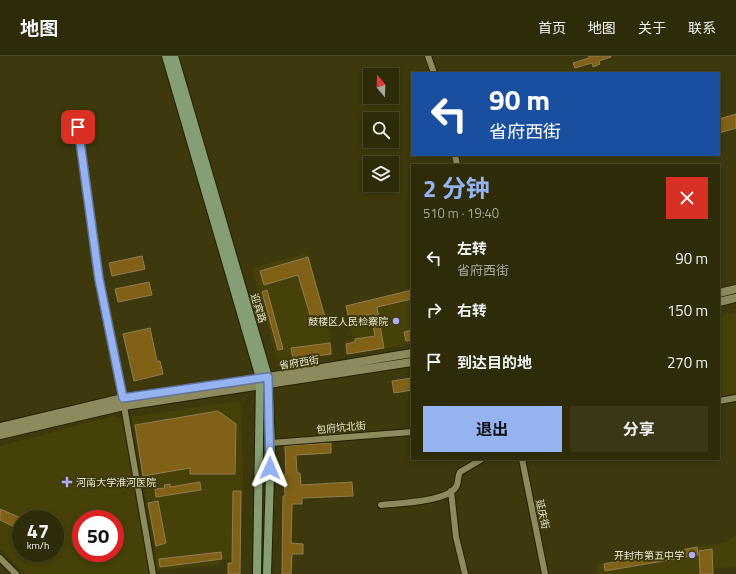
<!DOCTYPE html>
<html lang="zh">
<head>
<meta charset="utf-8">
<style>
  :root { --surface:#2e2b09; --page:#3a3717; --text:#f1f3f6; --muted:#a7a79c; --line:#49472a; --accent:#95b2f1 }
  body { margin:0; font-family:"Titillium Web","Noto Sans SC",sans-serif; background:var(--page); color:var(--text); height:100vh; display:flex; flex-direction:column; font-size:15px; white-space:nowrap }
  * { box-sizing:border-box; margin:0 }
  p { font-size:13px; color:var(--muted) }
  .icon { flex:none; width:22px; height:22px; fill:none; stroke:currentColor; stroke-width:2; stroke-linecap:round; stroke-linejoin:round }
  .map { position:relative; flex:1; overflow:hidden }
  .details { position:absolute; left:411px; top:108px; width:309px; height:296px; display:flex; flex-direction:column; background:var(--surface); border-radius:0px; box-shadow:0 2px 6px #0003,0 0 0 1px var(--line) }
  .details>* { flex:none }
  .top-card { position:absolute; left:411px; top:16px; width:309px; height:84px; border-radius:0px; box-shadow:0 2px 6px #0003,0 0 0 1px var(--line); background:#1a4fa0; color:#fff; overflow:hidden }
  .needle { width:26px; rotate:341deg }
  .tools { position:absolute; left:363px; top:12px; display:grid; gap:8px }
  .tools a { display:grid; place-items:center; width:36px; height:36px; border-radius:0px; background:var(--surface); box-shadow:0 2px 6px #0003,0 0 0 1px var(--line); font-size:20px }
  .speed { position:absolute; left:12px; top:454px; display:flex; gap:8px; font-size:20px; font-weight:700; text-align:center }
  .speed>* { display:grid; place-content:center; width:52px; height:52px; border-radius:50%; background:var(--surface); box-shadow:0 2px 6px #0003,0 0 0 1px var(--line); line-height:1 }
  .speed small { font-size:10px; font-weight:400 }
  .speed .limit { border:6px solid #d22; background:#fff; color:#111 }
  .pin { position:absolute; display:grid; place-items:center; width:34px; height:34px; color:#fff; margin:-17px; border-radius:8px; box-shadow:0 2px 6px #0006 }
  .me { position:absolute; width:44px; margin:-22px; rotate:1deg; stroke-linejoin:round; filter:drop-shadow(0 0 3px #0008) }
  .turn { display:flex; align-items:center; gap:14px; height:84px; padding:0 12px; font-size:18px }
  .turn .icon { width:52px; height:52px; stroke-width:2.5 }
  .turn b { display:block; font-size:28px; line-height:34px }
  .round { display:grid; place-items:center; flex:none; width:42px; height:42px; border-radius:0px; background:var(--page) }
  .overview { display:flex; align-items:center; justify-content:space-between; height:68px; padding:0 12px }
  h1 { font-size:24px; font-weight:700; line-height:30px; color:var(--accent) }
  .action { display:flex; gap:8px; margin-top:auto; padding:8px 12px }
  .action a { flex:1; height:46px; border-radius:0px; background:var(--accent); color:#111; font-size:16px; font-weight:700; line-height:46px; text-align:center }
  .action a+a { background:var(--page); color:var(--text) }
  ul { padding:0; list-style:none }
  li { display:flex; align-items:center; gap:12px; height:52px; padding:0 12px }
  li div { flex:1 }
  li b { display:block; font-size:15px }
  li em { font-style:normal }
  header { display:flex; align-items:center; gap:24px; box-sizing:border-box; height:56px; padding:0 20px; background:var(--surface); border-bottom:1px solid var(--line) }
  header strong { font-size:19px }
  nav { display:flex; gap:22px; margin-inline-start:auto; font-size:14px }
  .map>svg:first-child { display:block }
</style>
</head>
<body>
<header>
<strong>地图</strong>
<nav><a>首页</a><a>地图</a><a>关于</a><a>联系</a></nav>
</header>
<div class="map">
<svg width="736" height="518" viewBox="0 0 736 518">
  <rect width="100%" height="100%" fill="#3d390c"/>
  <path fill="#464108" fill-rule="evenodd" d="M 307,197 L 327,263 L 334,299 L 284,306 L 277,304 L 252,212 Z
    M 412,234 L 412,288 L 346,299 L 345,285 L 353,284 L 345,249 Z
    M 736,256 L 736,339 L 719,342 L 719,260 Z
    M 238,345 L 241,348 L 243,422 L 241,503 L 220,504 L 218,509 L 157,514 L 154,487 L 132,361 Z
    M 114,360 L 123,363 L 151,518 L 26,518 L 0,492 L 0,390 ZM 21,463 L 55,463 L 55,497 L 21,497 ZM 81,463 L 115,463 L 115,497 L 81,497 Z
    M 736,478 L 736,510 L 714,513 L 714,518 L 598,518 L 596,508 L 698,490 L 715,489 L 726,486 Z"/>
  <path fill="#806116" stroke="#917d54" d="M 589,0 L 611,0 L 611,1 L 599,5 L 600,8 L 593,11 L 592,7 L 575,12 L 573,7 L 589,2 Z
    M 736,58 L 736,72 L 719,77 L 719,63 Z
    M 142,200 L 145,213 L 112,220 L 109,207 Z
    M 308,201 L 326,265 L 313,269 L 298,219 L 264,229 L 260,215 Z
    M 149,226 L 152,239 L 118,246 L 115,233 Z
    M 267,234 L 283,293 L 278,294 L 262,236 Z
    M 412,234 L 412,243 L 377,251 L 384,292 L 347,298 L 346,288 L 355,286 L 355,283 L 375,280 L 371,258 L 349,263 L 346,250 Z
    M 150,272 L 157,305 L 160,305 L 163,318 L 134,325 L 123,278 Z
    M 412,274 L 412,284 L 406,285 L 404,276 Z
    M 330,287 L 331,298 L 293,303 L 291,292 Z
    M 412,322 L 412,334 L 394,337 L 392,325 Z
    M 218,355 L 236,368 L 235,418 L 190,418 L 190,412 L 143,420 L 135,369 Z
    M 331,387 L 331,397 L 296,399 L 297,417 L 300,417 L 301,429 L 352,426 L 353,440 L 302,442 L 302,448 L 292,448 L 291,487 L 303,488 L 303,498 L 292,498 L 291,518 L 282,518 L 283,440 L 285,440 L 284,418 L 286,418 L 285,390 Z
    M 200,426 L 201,434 L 156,441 L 155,433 L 165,432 L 164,429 L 170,428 L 170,431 Z
    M 233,435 L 241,435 L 240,518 L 228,518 L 228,507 L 232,507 Z
    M 158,445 L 166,487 L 156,490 L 148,447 Z
    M 0,453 L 21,462 L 21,476 L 15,471 L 0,464 Z
    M 697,491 L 698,499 L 605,515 L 604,508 Z
    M 712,493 L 713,518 L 700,518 L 699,495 Z
    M 221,496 L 222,503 L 160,511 L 159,503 Z
    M 38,497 L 50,497 L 52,501 L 43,506 Z"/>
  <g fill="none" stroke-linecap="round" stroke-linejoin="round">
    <g stroke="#232000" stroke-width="8">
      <path id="minor" d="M 428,0 L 434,17
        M 75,58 L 99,223 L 123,342
        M 455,99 L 457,109
        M 719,345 L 736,342
        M 124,350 L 153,518
        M 271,387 L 412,376
        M 522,403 L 545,518
        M 451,435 L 456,481 L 465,518
        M 381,449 C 399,447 446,446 456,431 C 459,427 457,421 460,416 L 482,403
        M 0,502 L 16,518"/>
    </g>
    <g stroke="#232000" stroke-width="10">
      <path id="tertiary" d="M 719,237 L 736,233
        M 719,246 L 736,242
        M 0,371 L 123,342 L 268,321 L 412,297
        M 0,379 L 124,350 L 412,306"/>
    </g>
    <g stroke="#232000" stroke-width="10">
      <path id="secondary" d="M 166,0 L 260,322 L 257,518
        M 174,0 L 268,321 L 271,387 L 267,518"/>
    </g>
    <use href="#minor" stroke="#8d8a5d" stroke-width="6"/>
    <use href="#tertiary" stroke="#8d8a5d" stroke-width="8"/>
    <use href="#secondary" stroke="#869e73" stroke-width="8"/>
  </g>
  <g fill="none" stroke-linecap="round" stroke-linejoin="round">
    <g stroke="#61749d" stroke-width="10">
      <path id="route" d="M 78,71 L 99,223 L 123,342 L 268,321 L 270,412"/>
    </g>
    <use href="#route" stroke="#95b2f1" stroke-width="7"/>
  </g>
  <g fill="#afaefa" stroke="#3d390c" stroke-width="1.5">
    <circle cx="396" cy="265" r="4"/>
    <path d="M65 420h4v4h4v4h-4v4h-4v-4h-4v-4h4z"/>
    <circle cx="692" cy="499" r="4"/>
  </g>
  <g text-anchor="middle" stroke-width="4" stroke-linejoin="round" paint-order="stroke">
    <g font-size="10" fill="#ebe9d2" stroke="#3d390c">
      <text transform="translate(259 252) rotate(73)" y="4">迎宾路</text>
      <text transform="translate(299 306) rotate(-9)" y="4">省府西街</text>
      <text transform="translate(341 371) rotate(-5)" y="4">包府坑北街</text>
      <text transform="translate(543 458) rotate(78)" y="4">延庆街</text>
    </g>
    <g font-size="10" fill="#ebe9d2" stroke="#3d390c" text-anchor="end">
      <text x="388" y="269">鼓楼区人民检察院</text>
      <text x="76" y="430" text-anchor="start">河南大学淮河医院</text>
      <text x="684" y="503">开封市第五中学</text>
    </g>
  </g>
</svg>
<div class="tools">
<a><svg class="needle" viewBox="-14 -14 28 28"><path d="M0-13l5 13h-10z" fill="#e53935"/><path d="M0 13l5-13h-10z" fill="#a7a79c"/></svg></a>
<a><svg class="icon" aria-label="search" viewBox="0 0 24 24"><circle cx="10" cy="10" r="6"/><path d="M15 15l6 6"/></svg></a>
<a><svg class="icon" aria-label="layers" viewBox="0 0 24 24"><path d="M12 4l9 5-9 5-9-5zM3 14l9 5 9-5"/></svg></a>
</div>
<div class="speed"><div>47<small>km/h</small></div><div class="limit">50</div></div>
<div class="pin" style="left:78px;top:71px;background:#d93025"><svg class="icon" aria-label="arrive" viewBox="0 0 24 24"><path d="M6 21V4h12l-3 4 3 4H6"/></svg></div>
<svg class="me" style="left:270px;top:412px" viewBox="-20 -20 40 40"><path d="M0-17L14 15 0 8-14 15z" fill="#95b2f1" stroke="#fff" stroke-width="4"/></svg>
<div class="top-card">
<div class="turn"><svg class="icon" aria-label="left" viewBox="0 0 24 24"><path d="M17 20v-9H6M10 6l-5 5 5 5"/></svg><div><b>90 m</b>省府西街</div></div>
</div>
<section class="details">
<div class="overview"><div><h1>2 分钟</h1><p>510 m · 19:40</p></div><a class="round" style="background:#d93025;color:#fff"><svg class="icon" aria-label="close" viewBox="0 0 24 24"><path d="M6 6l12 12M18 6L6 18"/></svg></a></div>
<ul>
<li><svg class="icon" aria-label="left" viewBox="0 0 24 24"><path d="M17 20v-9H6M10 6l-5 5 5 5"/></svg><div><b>左转</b><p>省府西街</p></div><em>90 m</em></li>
<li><svg class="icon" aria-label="right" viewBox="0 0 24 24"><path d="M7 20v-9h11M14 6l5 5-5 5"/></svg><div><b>右转</b></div><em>150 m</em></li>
<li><svg class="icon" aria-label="arrive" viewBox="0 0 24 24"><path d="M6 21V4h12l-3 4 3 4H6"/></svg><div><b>到达目的地</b></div><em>270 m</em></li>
</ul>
<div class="action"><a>退出</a><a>分享</a></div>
</section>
</div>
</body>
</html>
